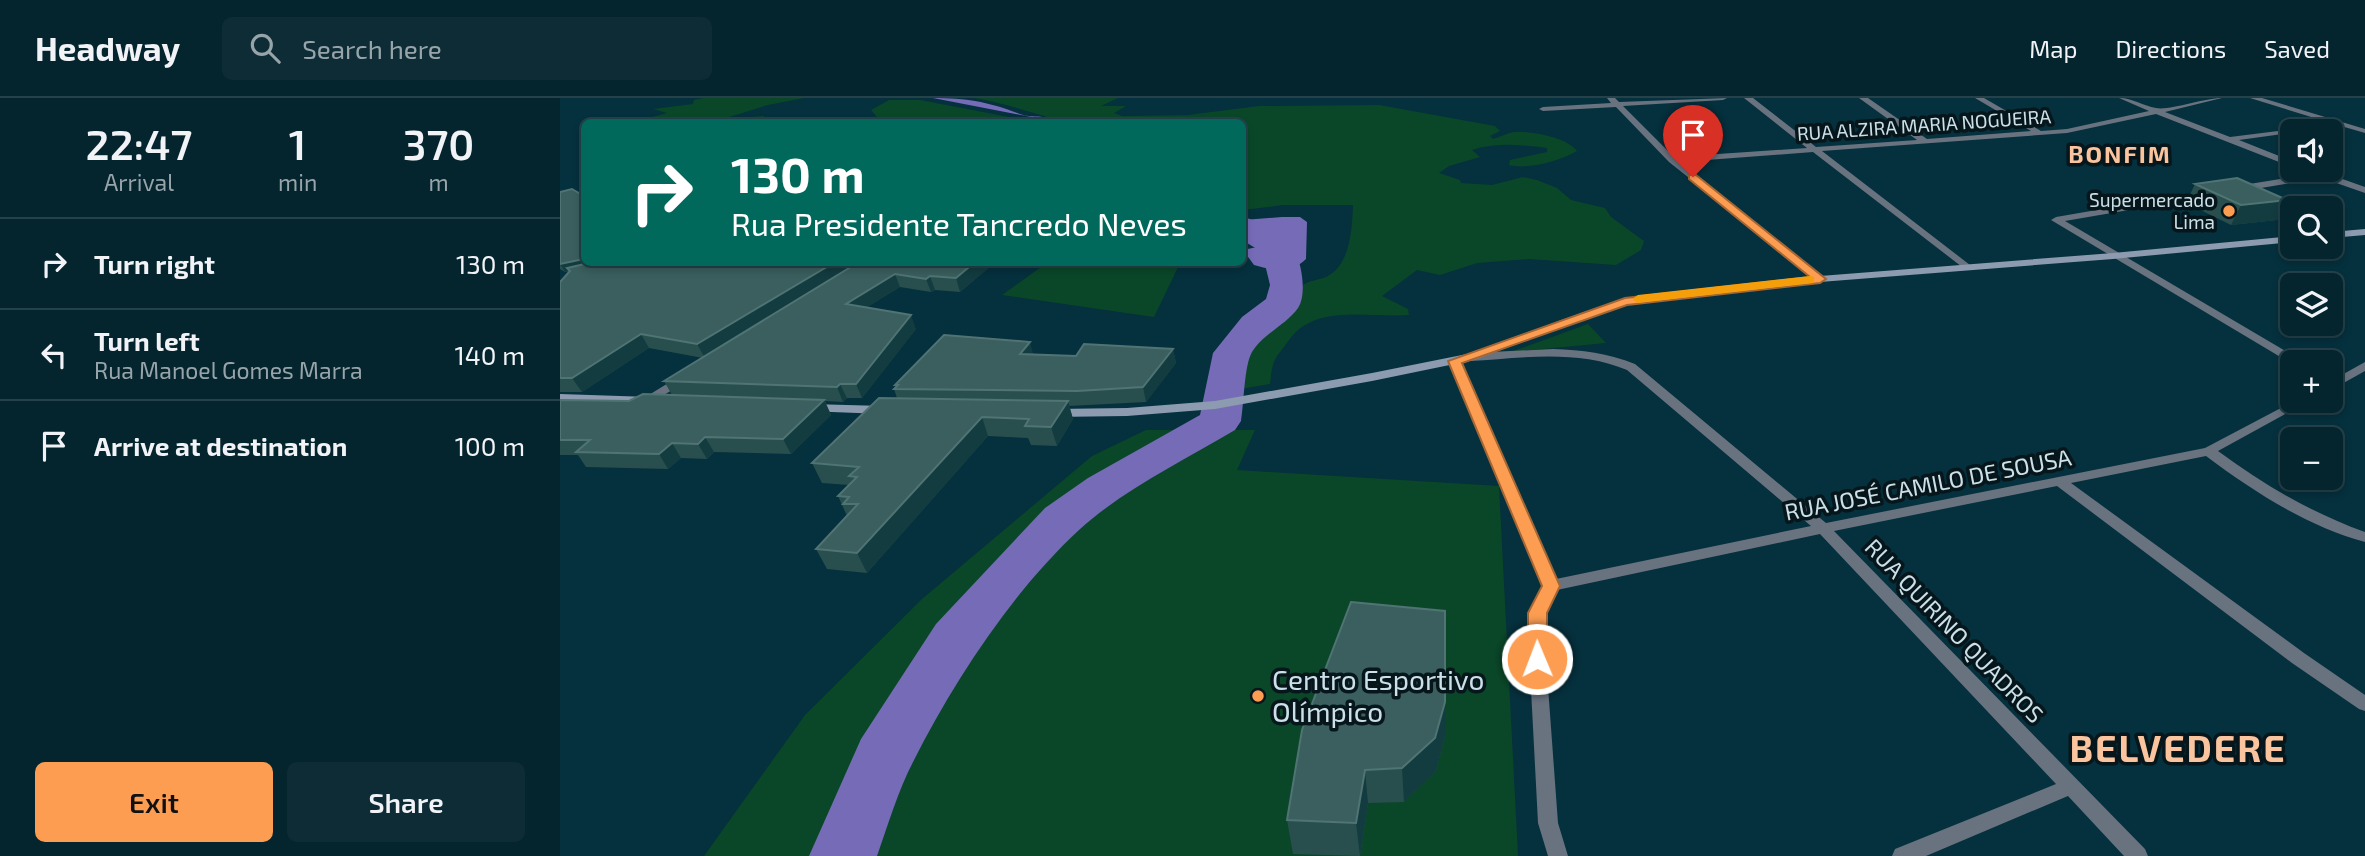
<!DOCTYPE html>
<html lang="en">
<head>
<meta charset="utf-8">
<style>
  :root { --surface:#04242e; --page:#0d2c36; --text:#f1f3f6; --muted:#97a4aa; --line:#25414a; --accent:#fc9d52 }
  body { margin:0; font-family:"Exo 2",sans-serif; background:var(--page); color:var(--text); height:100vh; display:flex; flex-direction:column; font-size:26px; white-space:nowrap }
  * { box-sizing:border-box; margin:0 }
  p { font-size:23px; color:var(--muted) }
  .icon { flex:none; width:38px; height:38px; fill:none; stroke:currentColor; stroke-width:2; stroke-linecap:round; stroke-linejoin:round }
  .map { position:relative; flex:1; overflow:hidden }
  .sheet { display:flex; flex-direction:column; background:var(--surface); width:560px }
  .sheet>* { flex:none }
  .hud { position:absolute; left:21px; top:21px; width:665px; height:147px; border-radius:10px; box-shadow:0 4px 10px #0003,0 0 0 2px var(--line); background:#00695c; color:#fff; overflow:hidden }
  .tools { position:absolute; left:1720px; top:21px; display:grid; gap:14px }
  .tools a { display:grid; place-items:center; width:63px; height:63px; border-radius:10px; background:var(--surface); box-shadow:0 4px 10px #0003,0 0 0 2px var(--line); font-size:35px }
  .pin { position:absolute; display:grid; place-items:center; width:60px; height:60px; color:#fff; margin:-72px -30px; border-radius:50% 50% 50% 0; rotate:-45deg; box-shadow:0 0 7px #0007 }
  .pin .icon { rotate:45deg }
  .me { position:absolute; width:77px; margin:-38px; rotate:359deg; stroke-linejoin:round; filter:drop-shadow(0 0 5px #0008) }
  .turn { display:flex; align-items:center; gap:24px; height:147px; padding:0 35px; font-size:32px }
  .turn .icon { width:91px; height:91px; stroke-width:2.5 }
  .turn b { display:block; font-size:49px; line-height:60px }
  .eta { display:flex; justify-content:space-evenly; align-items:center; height:119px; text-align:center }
  .eta b { font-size:42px; font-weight:600; line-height:49px }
  .button { display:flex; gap:14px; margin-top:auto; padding:14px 35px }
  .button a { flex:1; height:80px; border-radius:10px; background:var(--accent); color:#111; font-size:28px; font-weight:600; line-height:80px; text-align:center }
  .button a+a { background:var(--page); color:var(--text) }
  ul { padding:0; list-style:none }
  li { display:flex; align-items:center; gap:21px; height:91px; padding:0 35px; border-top:2px solid var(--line) }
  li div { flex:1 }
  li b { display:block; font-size:26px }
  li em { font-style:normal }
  header { display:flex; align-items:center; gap:42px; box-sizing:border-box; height:98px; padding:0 35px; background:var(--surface); border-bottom:2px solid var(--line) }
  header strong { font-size:33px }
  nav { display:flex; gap:38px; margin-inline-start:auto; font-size:24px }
  .search { width:490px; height:63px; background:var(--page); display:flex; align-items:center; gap:18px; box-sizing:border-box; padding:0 24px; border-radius:10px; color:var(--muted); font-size:26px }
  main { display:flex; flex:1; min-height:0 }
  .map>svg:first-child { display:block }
</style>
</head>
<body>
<header>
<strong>Headway</strong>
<div class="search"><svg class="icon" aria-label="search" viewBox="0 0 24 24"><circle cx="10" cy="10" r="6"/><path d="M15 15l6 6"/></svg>Search here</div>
<nav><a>Map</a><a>Directions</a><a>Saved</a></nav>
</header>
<main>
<section class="sheet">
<div class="eta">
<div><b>22:47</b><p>Arrival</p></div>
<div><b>1</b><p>min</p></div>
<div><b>370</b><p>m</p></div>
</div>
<ul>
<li><svg class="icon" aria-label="right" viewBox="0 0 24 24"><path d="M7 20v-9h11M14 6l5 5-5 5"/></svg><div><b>Turn right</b></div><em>130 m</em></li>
<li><svg class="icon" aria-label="left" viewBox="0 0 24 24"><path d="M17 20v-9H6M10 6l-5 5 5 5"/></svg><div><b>Turn left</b><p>Rua Manoel Gomes Marra</p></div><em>140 m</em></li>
<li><svg class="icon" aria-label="arrive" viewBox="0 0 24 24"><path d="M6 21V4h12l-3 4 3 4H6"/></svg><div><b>Arrive at destination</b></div><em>100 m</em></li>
</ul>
<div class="button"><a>Exit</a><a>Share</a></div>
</section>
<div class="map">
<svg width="1805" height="758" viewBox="0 0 1805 758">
  <rect width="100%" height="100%" fill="#05303d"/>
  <path fill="#0a4729" d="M 143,0 L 244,0 L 208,7 L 163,21 L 204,18 L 204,21 L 192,24 L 74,24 L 107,15 L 93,11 L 133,6 L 134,2 Z
    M 414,0 L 558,0 L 541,8 L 566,8 L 554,15 L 562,18 L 628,17 L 699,8 L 819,7 L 935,28 L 940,33 L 930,38 L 933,41 C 940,39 947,35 954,34 C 971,33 1006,39 1017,53 C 1000,63 967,72 949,67 L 950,62 L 987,54 L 987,50 C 962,47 936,44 912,52 L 920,59 L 889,68 L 879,75 L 900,82 L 901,85 L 932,87 L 963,79 L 977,82 L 997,90 L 1011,102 L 1045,110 L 1051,119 L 1084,143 L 1081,152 L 1056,167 L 969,161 L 917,165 L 880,177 L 857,172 L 822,198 L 848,211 L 849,217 C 810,220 755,205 729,242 C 715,262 713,258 710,286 L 680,291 L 677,289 C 683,276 682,262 690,248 C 699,233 715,223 727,210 C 732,205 732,197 737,192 C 746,182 756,183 766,179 C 791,167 792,130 793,107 L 723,107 L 683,112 L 682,24 L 503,24 C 474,15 444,5 414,0 Z
    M 329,2 L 360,2 L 475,24 L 321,24 L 311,12 Z
    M 488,164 L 620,164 L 620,165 L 594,219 L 442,197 Z
    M 1028,226 L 1046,245 L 951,254 Z
    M 586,332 L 695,332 L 677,372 L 939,388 L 958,758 L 144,758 L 245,617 L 362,501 L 532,358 Z"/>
  <path fill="#766bb7" d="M 373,0 C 407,0 429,4 460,16 C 473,21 479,15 497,24 Z
    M 722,119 L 740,119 L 747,124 L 746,161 C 731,176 714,173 694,167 L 683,152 L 697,149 L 700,142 L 697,136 L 683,131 L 683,122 Z"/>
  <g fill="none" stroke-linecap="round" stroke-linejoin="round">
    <path fill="#766bb7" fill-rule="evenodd" d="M 682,119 C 697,122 719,133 729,144 C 741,156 748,196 738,210 C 726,227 704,235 692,254 C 684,268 684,306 681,323 L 675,332 C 623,363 564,391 519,432 C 452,494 394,583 353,664 C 338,693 328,727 317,758 L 249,758 L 301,641 L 376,526 L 485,410 L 528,380 L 640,317 L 653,255 L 682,219 L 706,201 L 710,187 L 702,154 L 682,142 Z"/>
    <path fill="#69727f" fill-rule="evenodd" d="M 1047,0 L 1055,0 L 1059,4 L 1167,0 L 1163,2 L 1063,8 L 1114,59 L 1247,50 L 1184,0 L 1193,0 L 1256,49 L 1357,42 L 1299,0 L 1308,0 L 1367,41 L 1471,33 L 1415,0 L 1424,0 L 1481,33 L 1507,31 L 1589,13 L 1559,0 C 1573,0 1583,8 1596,10 C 1609,13 1643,0 1662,0 L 1605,14 L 1670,39 L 1774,26 L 1690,0 L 1702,0 L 1805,31 L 1805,35 L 1781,28 L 1679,42 L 1732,63 L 1732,69 L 1596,16 L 1507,35 L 1262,53 L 1410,167 L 1411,169 L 1406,172 L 1253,54 L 1120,64 L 1264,179 L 1265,181 L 1260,184 L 1109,64 L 1056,9 L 983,13 L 979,11 L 983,9 L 1051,5 Z
      M 1751,72 L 1757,72 L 1805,89 L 1805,95 L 1762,80 L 1677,94 L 1673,91 L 1677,88 L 1752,76 Z
      M 1647,93 L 1651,96 L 1650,98 L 1505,123 L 1744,264 L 1732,266 L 1491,122 L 1496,119 Z
      M 993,251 C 1022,252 1048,255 1075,266 L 1266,425 L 1645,350 L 1734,303 L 1749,303 L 1658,353 C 1704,387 1752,415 1805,434 L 1805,444 C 1747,428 1694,394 1646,358 L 1511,385 L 1744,555 L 1805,597 L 1805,613 L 1799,611 L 1732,565 L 1497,388 L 1274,433 L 1585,751 L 1588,758 L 1564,758 L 1508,698 L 1366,758 L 1332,758 L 1335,751 L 1496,686 L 1260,436 L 997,492 L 986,515 L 984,534 L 998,725 L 1008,758 L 988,758 L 978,725 L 968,534 L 970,515 L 983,488 L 888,263 L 890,260 L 898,260 L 900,263 L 996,481 L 1251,428 L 1067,272 C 1017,251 962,260 910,263 L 904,259 L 910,255 Z
      M 1805,264 L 1805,273 L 1771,292 L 1771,283 Z
      M 123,276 L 129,280 L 127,283 L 89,306 L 81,306 L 79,303 Z"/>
    <path fill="#8c9baf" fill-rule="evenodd" d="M 1805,131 L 1805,137 L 1771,140 L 1771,134 Z
      M 1732,138 L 1732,144 L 1553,161 L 1260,184 L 1078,204 L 1032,218 L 914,262 L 812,283 L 655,311 L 567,318 L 495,319 L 489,315 L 495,311 L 567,310 L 655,303 L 812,275 L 907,256 L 1024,214 L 1077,198 L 1260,178 L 1553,155 Z
      M 0,296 L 90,299 L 96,303 L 90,307 L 0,304 Z
      M 250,306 L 324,308 L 330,312 L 324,316 L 245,313 L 244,310 L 245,307 Z"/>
  </g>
  <path fill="#284f4e" d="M 1635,86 L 1727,102 L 1717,122 L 1671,127 L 1626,105 Z
    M 0,94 L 24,164 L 431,164 L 432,167 L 400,194 L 375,192 L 371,194 L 340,189 L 307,209 L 356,231 L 302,300 L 287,300 L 283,304 L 265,303 L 271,317 L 231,356 L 154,354 L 147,361 L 121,360 L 108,371 L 26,369 L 18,357 L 0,357 L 0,301 L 1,302 L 69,303 L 112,297 L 104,283 L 143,260 L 89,250 L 22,294 L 0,294 L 0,184 L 9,174 L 5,174 L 0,171 Z
    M 613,251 L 616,265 L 586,304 L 509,308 L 513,321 L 497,348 L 471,347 L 468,340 L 428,338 L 307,475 L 267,471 L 256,451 L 287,418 L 278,398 L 289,387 L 262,385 L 252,365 L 337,300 L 334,291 L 336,289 L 335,287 L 474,257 L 516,258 Z
    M 885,513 L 885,638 L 876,673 L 844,704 L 808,705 L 800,758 L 733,756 L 727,722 Z"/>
  <path fill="#133c40" d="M 1727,102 L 1717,122 L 1671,127 L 1681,107 Z
    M 24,161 L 24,164 L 47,164 L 7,170 L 9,173 L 5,174 L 0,166 Z
    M 275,164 L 302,164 L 145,260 L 137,246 Z
    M 415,164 L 431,164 L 432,167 L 400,194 L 396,180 Z
    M 335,176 L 340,189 L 292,219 L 286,206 Z
    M 370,178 L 375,192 L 371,194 L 366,181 Z
    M 351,217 L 356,231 L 302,300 L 296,286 Z
    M 81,236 L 89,250 L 22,294 L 12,280 Z
    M 470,244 L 474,259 L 460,256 Z
    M 613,251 L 616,265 L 586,304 L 583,289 Z
    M 280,286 L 287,300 L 283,304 L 277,289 Z
    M 264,302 L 271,317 L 231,356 L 223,341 Z
    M 508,303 L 513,321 L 497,348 L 491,329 Z
    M 422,319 L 428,338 L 307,475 L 297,455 Z
    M 145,339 L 154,354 L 147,361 L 138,346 Z
    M 112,345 L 121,360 L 108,371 L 99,356 Z
    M 885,513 L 885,638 L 876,673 L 844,704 L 842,670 Z
    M 805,672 L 808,705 L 800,758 L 796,725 Z"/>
  <path fill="#3a5f5e" stroke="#507374" stroke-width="2" d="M 1677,80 L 1727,102 L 1681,107 L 1635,86 Z
    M 12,91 L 24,98 L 24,161 L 0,166 L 0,94 Z
    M 33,164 L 275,164 L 137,246 L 81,236 L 12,280 L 0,280 L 0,184 L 10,173 L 7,170 Z
    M 299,164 L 415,164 L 396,180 L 370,178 L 366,181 L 335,176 L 286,206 L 351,217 L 296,286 L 280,286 L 277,289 L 104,283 Z
    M 384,237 L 470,244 L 460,256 L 516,258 L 524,246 L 613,251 L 583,289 L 517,293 L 334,291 L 338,287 L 335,287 Z
    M 83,296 L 264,302 L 223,341 L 145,339 L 138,346 L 112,345 L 99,356 L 16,354 L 30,342 L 0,342 L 0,302 L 69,303 Z
    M 319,300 L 508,303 L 491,329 L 465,328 L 469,321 L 422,319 L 297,455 L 256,451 L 298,406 L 283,406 L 289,399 L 278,398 L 297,379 L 289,378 L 299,369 L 252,365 Z
    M 791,504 L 885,513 L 885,604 L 875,640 L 842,670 L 805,672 L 796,725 L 727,722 L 742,632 Z"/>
  <path fill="#fc9d52" stroke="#a46635" stroke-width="2" d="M 1129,77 L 1136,77 L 1266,181 L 1260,185 L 1067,207 L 902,265 L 1000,488 L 987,515 L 987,561 L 984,566 L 977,569 L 970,566 L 968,561 L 968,515 L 982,488 L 888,263 L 1065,200 L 1250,179 L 1129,81 Z"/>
  <path fill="#f59e0b" d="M 1250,178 L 1254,179 L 1254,185 L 1078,205 L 1072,201 L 1078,197 Z"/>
  <g fill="#fc9d52" stroke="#06161b" stroke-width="2.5">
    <circle cx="1669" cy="113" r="7"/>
    <circle cx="698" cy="598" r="7"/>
  </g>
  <g text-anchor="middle" stroke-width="7" stroke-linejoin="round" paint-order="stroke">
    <g font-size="19" fill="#cbe0e8" stroke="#06161b">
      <text transform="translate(1364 27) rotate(-4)" y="7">RUA ALZIRA MARIA NOGUEIRA</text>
    </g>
    <g font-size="19" fill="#cbe0e8" stroke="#06161b" text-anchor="end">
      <text x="1655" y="109">Supermercado<tspan x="1655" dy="22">Lima</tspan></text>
    </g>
    <g font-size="23" fill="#cbe0e8" stroke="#06161b">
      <text transform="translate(1368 387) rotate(-11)" y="8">RUA JOSÉ CAMILO DE SOUSA</text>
      <text transform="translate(1394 533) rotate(46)" y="8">RUA QUIRINO QUADROS</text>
    </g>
    <g font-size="24" font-weight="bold" letter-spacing="2" fill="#fac59e" stroke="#06161b">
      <text x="1560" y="65">BONFIM</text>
    </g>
    <g font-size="28" fill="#cbe0e8" stroke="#06161b" text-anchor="start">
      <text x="712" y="592">Centro Esportivo<tspan x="712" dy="32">Olímpico</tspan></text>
    </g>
    <g font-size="37" font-weight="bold" letter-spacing="2" fill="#fac59e" stroke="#06161b">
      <text x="1618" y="664">BELVEDERE</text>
    </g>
  </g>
</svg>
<div class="tools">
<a><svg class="icon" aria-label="sound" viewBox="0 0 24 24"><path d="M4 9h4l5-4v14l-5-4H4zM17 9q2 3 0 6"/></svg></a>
<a><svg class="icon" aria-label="search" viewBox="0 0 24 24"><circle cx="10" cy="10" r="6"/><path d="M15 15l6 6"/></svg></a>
<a><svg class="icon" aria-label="layers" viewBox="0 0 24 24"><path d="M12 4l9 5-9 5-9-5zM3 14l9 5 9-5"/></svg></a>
<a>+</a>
<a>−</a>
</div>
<div class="pin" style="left:1133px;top:79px;background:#d93025"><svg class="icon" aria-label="arrive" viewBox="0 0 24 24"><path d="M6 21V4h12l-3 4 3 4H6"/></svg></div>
<svg class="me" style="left:977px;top:561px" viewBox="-20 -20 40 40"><circle r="17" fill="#fc9d52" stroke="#fff" stroke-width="3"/><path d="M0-11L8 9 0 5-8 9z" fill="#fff"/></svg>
<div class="hud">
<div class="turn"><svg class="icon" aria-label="right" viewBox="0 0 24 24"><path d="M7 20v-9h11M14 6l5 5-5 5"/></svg><div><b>130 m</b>Rua Presidente Tancredo Neves</div></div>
</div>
</div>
</main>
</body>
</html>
